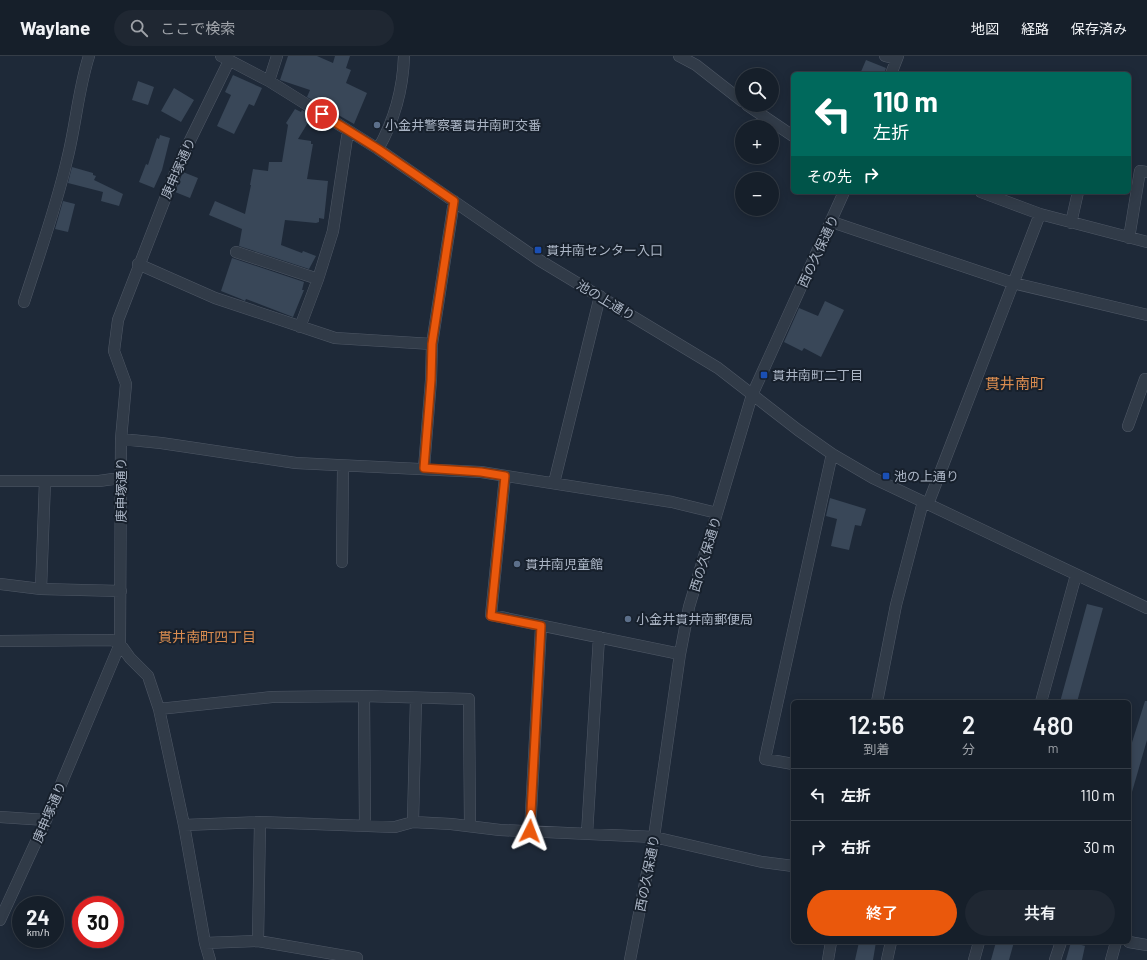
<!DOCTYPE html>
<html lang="ja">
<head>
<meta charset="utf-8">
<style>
  :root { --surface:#161f2a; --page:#1f2732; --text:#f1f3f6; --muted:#9ea2a8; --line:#353d47; --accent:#ea580c }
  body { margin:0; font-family:Barlow,"Noto Sans JP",sans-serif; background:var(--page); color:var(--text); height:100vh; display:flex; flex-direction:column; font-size:15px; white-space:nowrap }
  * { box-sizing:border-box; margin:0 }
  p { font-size:13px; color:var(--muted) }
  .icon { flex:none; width:22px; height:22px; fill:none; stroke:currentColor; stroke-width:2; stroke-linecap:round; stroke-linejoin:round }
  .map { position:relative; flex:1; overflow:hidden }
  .side { position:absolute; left:791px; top:644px; width:340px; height:244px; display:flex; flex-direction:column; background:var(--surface); border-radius:6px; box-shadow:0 2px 10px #0003,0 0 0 1px var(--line) }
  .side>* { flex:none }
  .guide { position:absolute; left:791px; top:16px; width:340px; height:122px; border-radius:6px; box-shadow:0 2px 10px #0003,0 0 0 1px var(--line); background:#00695c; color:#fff; overflow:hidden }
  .fabs { position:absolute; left:735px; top:12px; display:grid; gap:8px }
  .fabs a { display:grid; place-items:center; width:44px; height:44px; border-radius:50%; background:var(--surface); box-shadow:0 2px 10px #0003,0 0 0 1px var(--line); font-size:20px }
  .speed { position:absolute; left:12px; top:840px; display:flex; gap:8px; font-size:20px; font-weight:700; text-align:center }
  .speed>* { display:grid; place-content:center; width:52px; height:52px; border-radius:50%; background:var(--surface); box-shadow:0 2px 10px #0003,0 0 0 1px var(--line); line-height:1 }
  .speed small { font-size:10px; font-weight:400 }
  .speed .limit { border:6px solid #d22; background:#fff; color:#111 }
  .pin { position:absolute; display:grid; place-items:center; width:34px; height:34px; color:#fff; margin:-17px; border:2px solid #fff; border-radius:50%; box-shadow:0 1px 4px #0007 }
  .me { position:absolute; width:44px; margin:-22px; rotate:3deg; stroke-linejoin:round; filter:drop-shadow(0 0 3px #0008) }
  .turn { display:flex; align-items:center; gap:14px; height:84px; padding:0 16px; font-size:18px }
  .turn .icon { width:52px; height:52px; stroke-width:2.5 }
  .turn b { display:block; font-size:28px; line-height:34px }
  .then { display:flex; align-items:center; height:38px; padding:0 16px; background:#0003; gap:8px; font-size:15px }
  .eta { display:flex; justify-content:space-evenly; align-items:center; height:68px; text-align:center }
  .eta b { font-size:24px; font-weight:600; line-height:28px }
  .action { display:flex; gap:8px; margin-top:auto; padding:8px 16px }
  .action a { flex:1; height:46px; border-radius:24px; background:var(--accent); color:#fff; font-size:16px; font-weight:600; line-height:46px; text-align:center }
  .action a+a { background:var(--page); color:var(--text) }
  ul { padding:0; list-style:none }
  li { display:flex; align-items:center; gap:12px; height:52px; padding:0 16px; border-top:1px solid var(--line) }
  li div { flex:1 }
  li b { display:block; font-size:15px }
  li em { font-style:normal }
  header { display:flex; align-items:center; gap:24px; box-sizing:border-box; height:56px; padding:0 20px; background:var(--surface); border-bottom:1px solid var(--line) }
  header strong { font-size:19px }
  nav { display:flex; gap:22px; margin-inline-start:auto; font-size:14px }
  .search { width:280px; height:36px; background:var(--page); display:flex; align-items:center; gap:10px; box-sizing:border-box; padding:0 14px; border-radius:22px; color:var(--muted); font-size:15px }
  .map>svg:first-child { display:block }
</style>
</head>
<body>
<header>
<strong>Waylane</strong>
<div class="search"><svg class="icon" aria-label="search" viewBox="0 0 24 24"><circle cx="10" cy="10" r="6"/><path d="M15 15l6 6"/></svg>ここで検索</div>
<nav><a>地図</a><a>経路</a><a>保存済み</a></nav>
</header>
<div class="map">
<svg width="1147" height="904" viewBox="0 0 1147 904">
  <rect width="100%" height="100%" fill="#1e2938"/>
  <path fill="#394758" d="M 288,0 L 317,0 L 333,7 L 335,0 L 350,0 L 346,12 L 351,14 L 346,27 L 367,37 L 354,68 L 307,41 L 310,34 L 280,24 Z
    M 866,4 L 886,12 L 884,18 L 860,18 Z
    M 233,19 L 262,32 L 254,50 L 249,48 L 234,78 L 217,70 L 231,39 L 225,36 Z
    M 138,25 L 154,31 L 148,49 L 132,44 Z
    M 174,32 L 194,44 L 181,66 L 161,55 Z
    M 295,53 L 301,56 L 302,54 L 312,60 L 298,83 L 311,85 L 311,88 L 313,88 L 307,123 L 328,125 L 324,163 L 319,162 L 319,166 L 316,167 L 285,164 L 281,189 L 302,197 L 303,195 L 316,200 L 309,213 L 239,190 L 242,173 L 209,159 L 215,145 L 245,158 L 251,129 L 250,129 L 253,113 L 268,115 L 269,106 L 282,106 L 288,69 L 286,67 Z
    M 160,79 L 170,82 L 162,114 L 154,132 L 139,126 L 146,108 L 148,109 L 157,82 L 159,83 Z
    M 72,111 L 93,117 L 93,119 L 96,120 L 94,124 L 123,138 L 119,150 L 101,145 L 103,136 L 68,127 Z
    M 183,116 L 198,122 L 190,142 L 175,136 Z
    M 63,145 L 75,148 L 68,176 L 55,173 Z
    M 232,202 L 304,226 L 302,234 L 304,234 L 293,261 L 246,243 L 245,245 L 241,243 L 221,235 Z
    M 825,245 L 844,254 L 821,301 L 804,292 L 802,295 L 784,286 L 799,252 L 818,260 Z
    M 830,442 L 866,453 L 861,470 L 855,469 L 849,494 L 831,490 L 837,463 L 826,460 Z
    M 1087,548 L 1103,552 L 1096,577 L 1077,646 L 1060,646 Z
    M 1145,645 L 1147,645 L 1147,684 L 1132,736 L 1129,735 L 1129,696 Z
    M 859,886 L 876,886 L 873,904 L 855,904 Z
    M 996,886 L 1014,886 L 1009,904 L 991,904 Z
    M 1071,886 L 1085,890 L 1082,904 L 1066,904 Z"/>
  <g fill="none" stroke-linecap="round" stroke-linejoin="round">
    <g stroke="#4f5866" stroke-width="12">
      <path id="street" d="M 221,0 L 269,25 L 378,93 L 539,204 L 718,312 L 798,374 L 832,398 L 873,422 L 1147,552
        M 679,0 L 696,9 L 742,45
        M 885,0 L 897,3
        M 891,18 L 898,0
        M 269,25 L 277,0
        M 747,49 L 793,80
        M 378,93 C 394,65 403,33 404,0
        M 981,136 L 1040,158 L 1147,186
        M 832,166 L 1013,227 L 1147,259
        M 1071,167 L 1078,136
        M 1129,182 L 1140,115 L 1147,116
        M 236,196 L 318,223
        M 138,208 L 215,242 L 335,282 L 432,288
        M 24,246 C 39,199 56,152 67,104 C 76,69 78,34 89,0
        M 300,271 L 318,223 L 333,175 L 348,75
        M 1128,370 L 1145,323 L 1147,323
        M 121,383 L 161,387 L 296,407 L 481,416 L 672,446 L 717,457
        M 424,412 L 431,324 L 432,288 L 454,145
        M 505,420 L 491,559 L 680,598
        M 0,425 L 99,425 L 120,422
        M 554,427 L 600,240
        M 928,448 L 1040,158
        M 342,506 L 343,411
        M 0,528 L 41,533 L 121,535
        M 41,533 L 45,425
        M 0,585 L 112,584 L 120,588 L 130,602 L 148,620 L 159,653 L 184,769 L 205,887 L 210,904
        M 364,640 L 365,770
        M 877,646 L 896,549 L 923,446
        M 1041,646 L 1076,519
        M 159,653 L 272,641 L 364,640 L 469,643 L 470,770
        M 793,708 L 765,703 L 832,398
        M 0,761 L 46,764
        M 413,766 L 416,642
        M 184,769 L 260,766 L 395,771 L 413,766 L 451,768 L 500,774 L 654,781 L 762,806 L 793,810
        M 530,775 L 541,570
        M 587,778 L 599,581
        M 0,864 L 46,764 L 120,588 L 121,383 L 126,328 L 114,295 L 118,264 L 179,107 L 229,5
        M 258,885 L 260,766
        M 1129,886 L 1147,889
        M 205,887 L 258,885 L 357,902 L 357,904
        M 630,904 L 654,781 L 680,598 L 689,551 L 752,339 L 844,136
        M 828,904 L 831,886
        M 887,904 L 891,886
        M 974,904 L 979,886
        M 1055,904 L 1061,886
        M 1111,904 L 1116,886"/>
    </g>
    <use href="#street" stroke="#313b48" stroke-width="11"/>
  </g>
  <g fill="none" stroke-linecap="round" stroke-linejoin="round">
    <g stroke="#983908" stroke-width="10">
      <path id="route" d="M 322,58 L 378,93 L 454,145 L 432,288 L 431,324 L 424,412 L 481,416 L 505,420 L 491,560 L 541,570 L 530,775"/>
    </g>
    <use href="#route" stroke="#ea580c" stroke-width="7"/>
  </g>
  <g fill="#5c6f8a" stroke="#17202c" stroke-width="1.5">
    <circle cx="377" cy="69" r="4"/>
    <circle cx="517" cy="508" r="4"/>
    <circle cx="628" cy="563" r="4"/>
  </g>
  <g fill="#1a4fb4" stroke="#17202c" stroke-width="1.5">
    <rect x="534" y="190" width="8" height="8" rx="2"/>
    <rect x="760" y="315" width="8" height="8" rx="2"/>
    <rect x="882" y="416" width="8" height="8" rx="2"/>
  </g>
  <g text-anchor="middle" stroke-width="4" stroke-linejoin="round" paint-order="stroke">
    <g font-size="13" fill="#abb5c5" stroke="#17202c" text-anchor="start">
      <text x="385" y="74">小金井警察署貫井南町交番</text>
      <text x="546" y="199">貫井南センター入口</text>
      <text x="772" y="324">貫井南町二丁目</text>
      <text x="894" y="425">池の上通り</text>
      <text x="525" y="513">貫井南児童館</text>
      <text x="636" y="568">小金井貫井南郵便局</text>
    </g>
    <g font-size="13" fill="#abb5c5" stroke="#17202c">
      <text transform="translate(178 112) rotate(-66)" y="5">庚申塚通り</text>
      <text transform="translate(818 195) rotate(-65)" y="5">西の久保通り</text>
      <text transform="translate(606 244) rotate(31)" y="5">池の上通り</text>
      <text transform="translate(121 434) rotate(-90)" y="5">庚申塚通り</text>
      <text transform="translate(705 498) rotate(-73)" y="5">西の久保通り</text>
      <text transform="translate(49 756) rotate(-67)" y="5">庚申塚通り</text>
      <text transform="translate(647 817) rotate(-79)" y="5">西の久保通り</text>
    </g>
    <g font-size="14" fill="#db8d50" stroke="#17202c">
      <text x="207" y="586">貫井南町四丁目</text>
    </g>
    <g font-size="15" fill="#db8d50" stroke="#17202c">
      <text x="1015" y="333">貫井南町</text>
    </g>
  </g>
</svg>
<div class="fabs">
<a><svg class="icon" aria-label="search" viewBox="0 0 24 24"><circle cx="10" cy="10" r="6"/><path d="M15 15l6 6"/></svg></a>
<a>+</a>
<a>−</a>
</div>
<div class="speed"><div>24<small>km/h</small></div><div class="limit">30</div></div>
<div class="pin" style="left:322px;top:58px;background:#d93025"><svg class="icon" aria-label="arrive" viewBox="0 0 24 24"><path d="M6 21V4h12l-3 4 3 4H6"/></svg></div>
<svg class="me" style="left:530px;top:775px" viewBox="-20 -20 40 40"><path d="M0-17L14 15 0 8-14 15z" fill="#ea580c" stroke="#fff" stroke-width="4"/></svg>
<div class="guide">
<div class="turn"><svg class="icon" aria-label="left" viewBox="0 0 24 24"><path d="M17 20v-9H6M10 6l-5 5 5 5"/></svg><div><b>110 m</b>左折</div></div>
<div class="then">その先<svg class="icon" aria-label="right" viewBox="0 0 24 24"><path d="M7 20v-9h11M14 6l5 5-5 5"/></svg></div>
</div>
<section class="side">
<div class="eta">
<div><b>12:56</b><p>到着</p></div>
<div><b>2</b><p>分</p></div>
<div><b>480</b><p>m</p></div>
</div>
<ul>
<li><svg class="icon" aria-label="left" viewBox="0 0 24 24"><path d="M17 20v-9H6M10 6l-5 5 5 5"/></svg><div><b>左折</b></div><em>110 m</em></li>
<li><svg class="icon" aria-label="right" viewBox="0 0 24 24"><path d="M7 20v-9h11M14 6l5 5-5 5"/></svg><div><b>右折</b></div><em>30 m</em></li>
</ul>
<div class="action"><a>終了</a><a>共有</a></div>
</section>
</div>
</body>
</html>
